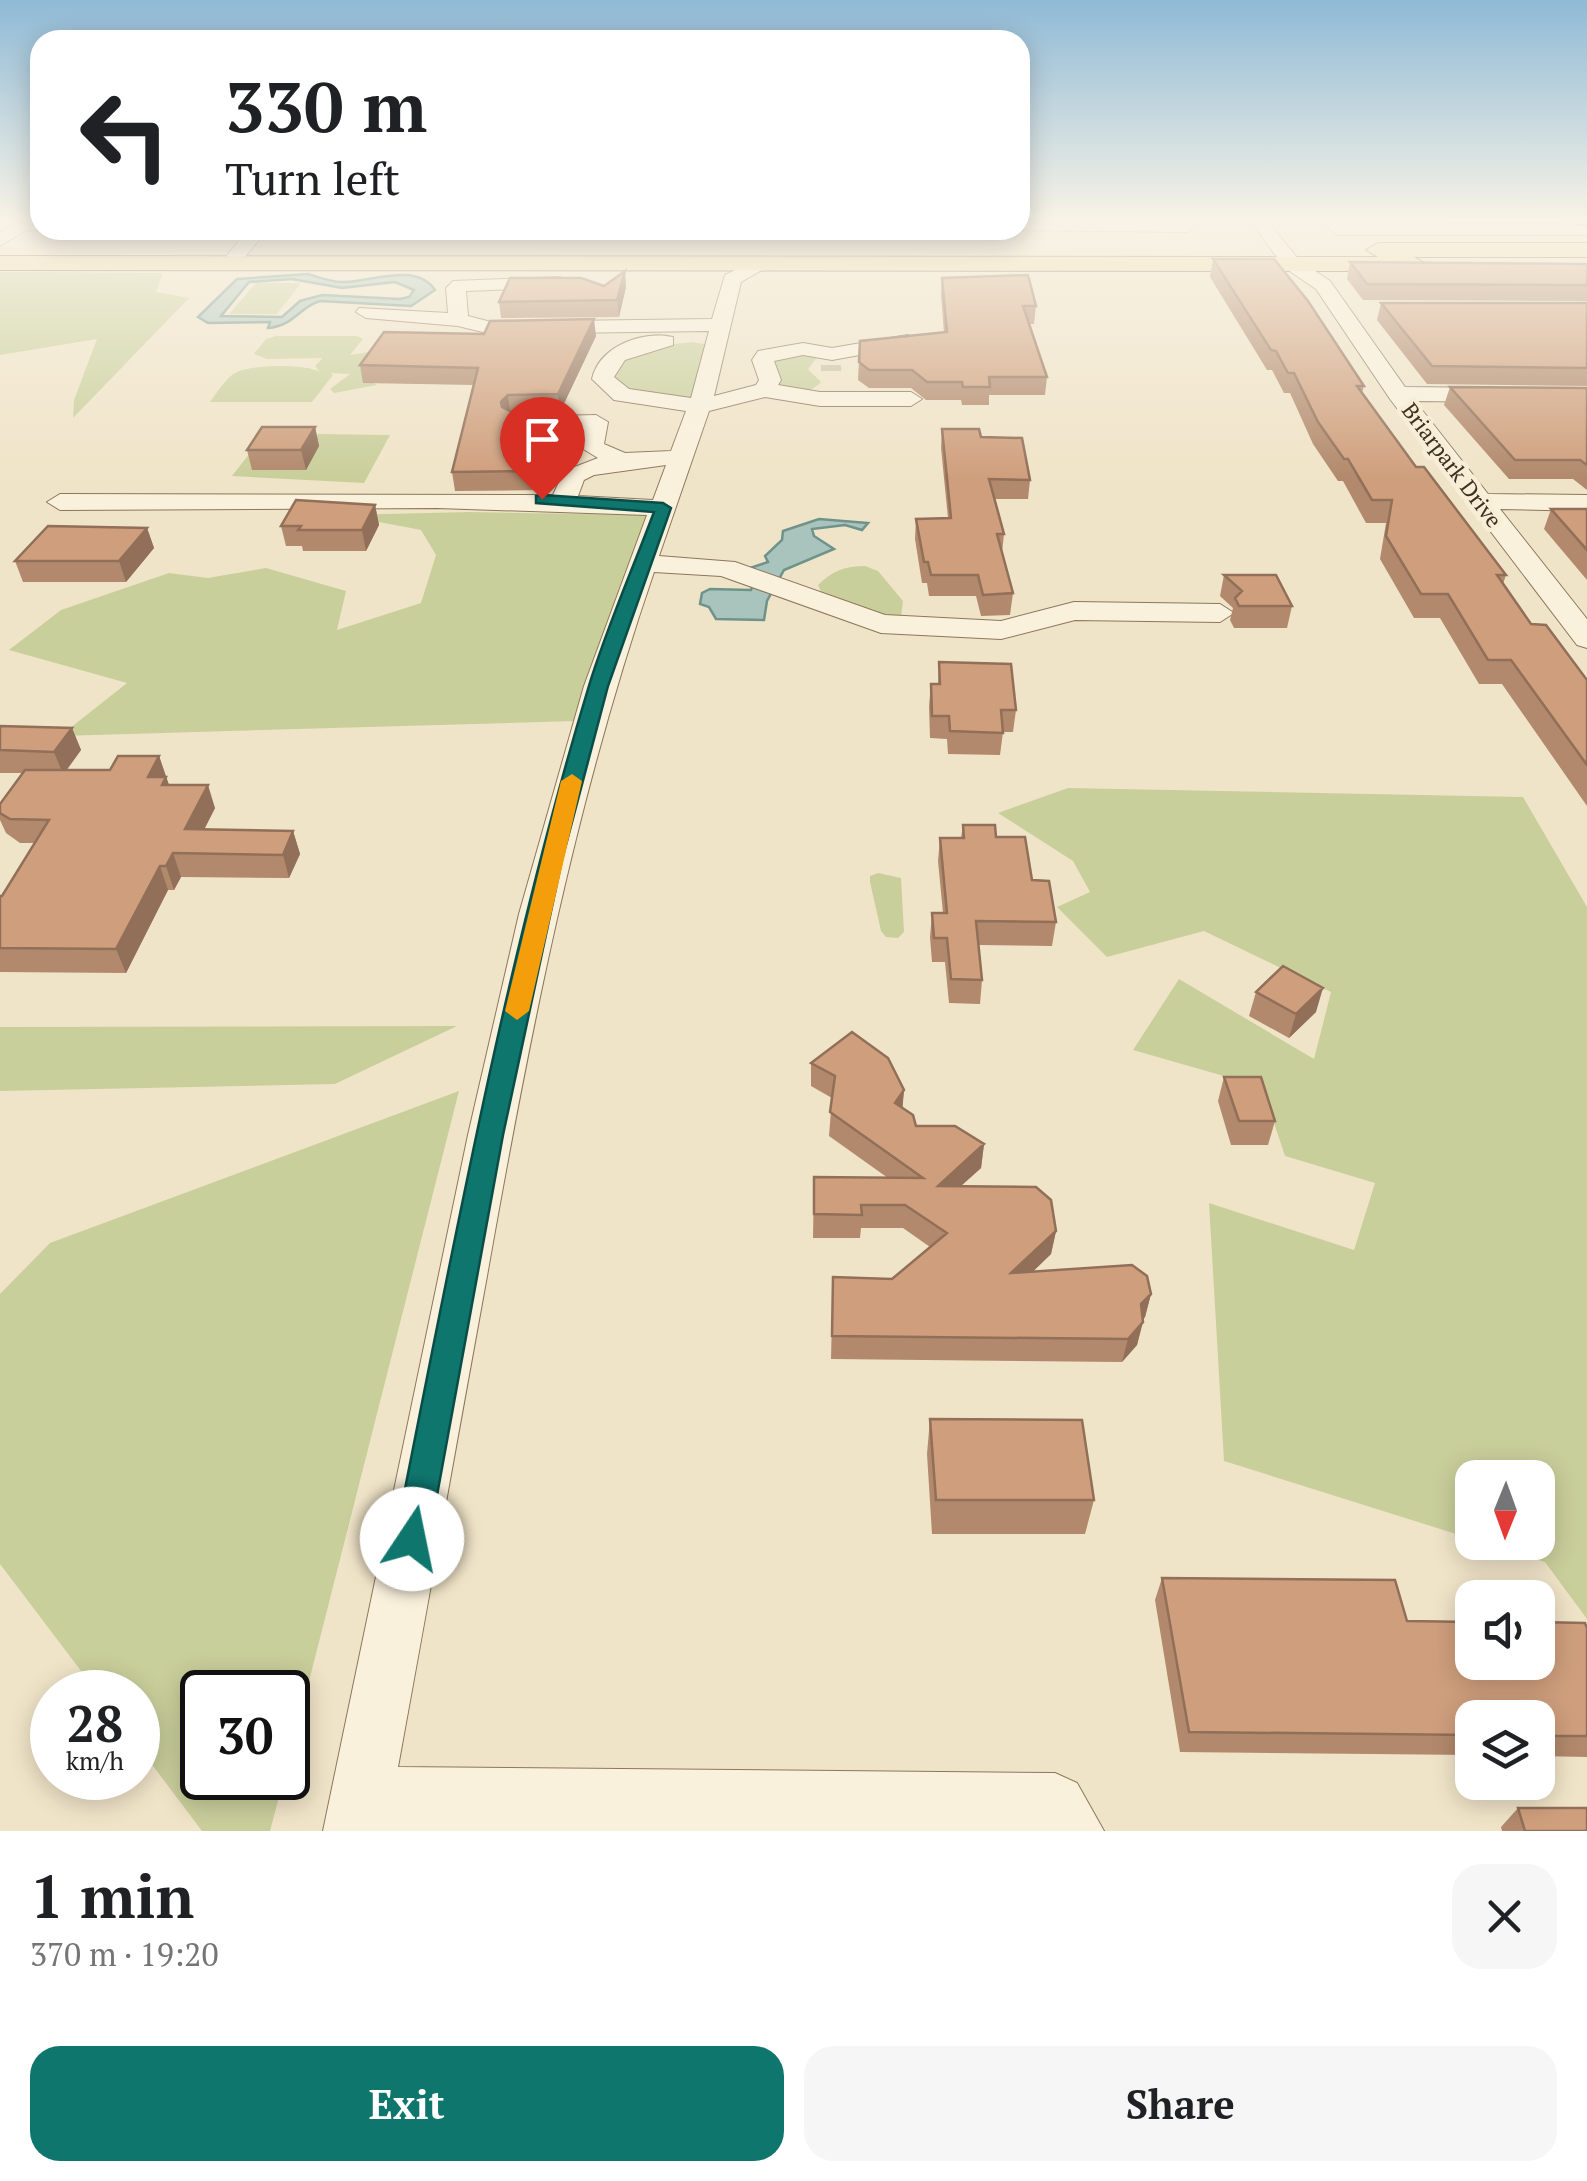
<!DOCTYPE html>
<html lang="en">
<head>
<meta charset="utf-8">
<style>
  :root { --surface:#fff; --page:#f6f6f6; --text:#202124; --muted:#757577; --accent:#0f766e }
  body { margin:0; font-family:"PT Serif",serif; background:var(--page); color:var(--text); height:100vh; display:flex; flex-direction:column; font-size:38px; white-space:nowrap }
  * { box-sizing:border-box; margin:0 }
  p { font-size:32px; color:var(--muted) }
  .icon { flex:none; width:55px; height:55px; fill:none; stroke:currentColor; stroke-width:2; stroke-linecap:round; stroke-linejoin:round }
  .map { position:relative; height:1831px; overflow:hidden }
  .details { display:flex; flex-direction:column; background:var(--surface); flex:1 }
  .details>* { flex:none }
  .top-card { position:absolute; left:30px; top:30px; width:1000px; height:210px; border-radius:30px; box-shadow:0 5px 25px #0003; background:#fff; color:var(--text); overflow:hidden }
  .needle { width:65px; rotate:181deg }
  .fabs { position:absolute; left:1455px; top:1460px; display:grid; gap:20px }
  .fabs a { display:grid; place-items:center; width:100px; height:100px; border-radius:20px; background:var(--surface); box-shadow:0 5px 25px #0003; font-size:50px }
  .speed { position:absolute; left:30px; top:1670px; display:flex; gap:20px; font-size:50px; font-weight:700; text-align:center }
  .speed>* { display:grid; place-content:center; width:130px; height:130px; border-radius:50%; background:var(--surface); box-shadow:0 5px 25px #0003; line-height:1 }
  .speed small { font-size:25px; font-weight:400 }
  .speed .limit { border:5px solid #111; border-radius:15px; background:#fff; color:#111 }
  .pin { position:absolute; display:grid; place-items:center; width:85px; height:85px; color:#fff; margin:-102px -42px; border-radius:50% 50% 50% 0; rotate:-45deg; box-shadow:0 0 10px #0007 }
  .pin .icon { rotate:45deg }
  .me { position:absolute; width:110px; margin:-55px; rotate:11deg; stroke-linejoin:round; filter:drop-shadow(0 0 8px #0008) }
  .turn { display:flex; align-items:center; gap:35px; height:210px; padding:0 30px; font-size:45px }
  .turn .icon { width:130px; height:130px; stroke-width:2.5 }
  .turn b { display:block; font-size:70px; line-height:85px }
  .round { display:grid; place-items:center; flex:none; width:105px; height:105px; border-radius:30px; background:var(--page) }
  .summary { display:flex; align-items:center; justify-content:space-between; height:170px; padding:0 30px }
  h1 { font-size:60px; font-weight:700; line-height:75px }
  .action { display:flex; gap:20px; margin-top:auto; padding:20px 30px }
  .action a { flex:1; height:115px; border-radius:30px; background:var(--accent); color:#fff; font-size:40px; font-weight:700; line-height:115px; text-align:center }
  .action a+a { background:var(--page); color:var(--text) }
  .map>svg:first-child { display:block }
</style>
</head>
<body>
<div class="map">
<svg width="1587" height="1831" viewBox="0 0 1587 1831">
  <rect width="100%" height="100%" fill="#f0e4c8"/>
  <path fill="#c9cf9b" d="M 0,272 L 163,273 L 156,292 L 189,298 L 73,418 L 74,400 L 97,339 L 0,355 Z
    M 256,283 L 301,283 L 277,314 L 229,314 Z
    M 276,336 L 357,336 L 363,339 L 350,355 L 381,350 L 370,381 L 377,385 L 334,393 L 330,389 L 350,374 L 330,373 L 333,375 L 312,402 L 210,402 C 217,393 227,376 237,372 C 255,364 306,364 320,372 L 315,366 L 323,358 L 267,359 L 254,354 L 266,339 Z
    M 692,342 L 709,345 L 694,397 C 668,407 638,392 613,383 L 612,364 L 647,347 Z
    M 792,353 L 818,356 L 808,369 L 821,382 C 809,395 795,393 779,391 L 767,360 Z
    M 318,434 L 390,435 L 364,483 L 232,476 L 260,440 L 314,441 Z
    M 470,512 L 650,515 L 576,721 L 60,736 L 127,683 L 9,650 L 61,610 L 169,573 L 208,578 L 266,568 L 346,591 L 337,630 L 421,603 L 436,555 L 421,530 L 342,515 Z
    M 865,566 L 878,571 L 903,601 L 901,617 L 895,621 L 821,592 L 818,585 C 832,571 845,566 865,566 Z
    M 1068,788 L 1523,797 L 1587,907 L 1587,1619 L 1545,1562 L 1482,1543 L 1538,1542 L 1538,1478 L 1472,1478 L 1472,1539 L 1224,1461 L 1209,1203 L 1354,1250 L 1375,1183 L 1285,1156 L 1262,1087 L 1133,1050 L 1179,979 L 1314,1059 L 1331,992 L 1204,931 L 1107,957 L 1057,907 L 1090,892 L 1073,861 L 998,813 Z
    M 878,873 L 901,878 L 904,932 L 898,938 L 886,937 L 881,931 L 870,882 L 870,876 Z
    M 457,1026 L 335,1084 L 0,1091 L 0,1027 Z
    M 459,1091 L 288,1764 L 288,1692 L 202,1692 L 202,1778 L 284,1778 L 270,1831 L 202,1831 L 138,1746 L 138,1692 L 97,1692 L 0,1564 L 0,1294 L 50,1243 Z"/>
  <path fill="#a9c4bc" stroke="#6f938a" stroke-width="2.5" fill-rule="evenodd" d="M 308,274 C 319,277 330,282 341,282 C 369,283 415,261 435,290 L 411,306 L 320,301 C 299,307 294,326 268,328 L 270,322 L 208,323 L 198,317 L 237,279 ZM 292,279 L 342,288 L 395,282 L 414,290 L 409,297 L 400,299 L 322,295 L 300,301 L 282,317 L 221,316 L 249,282 Z
    M 819,519 L 868,523 L 862,530 L 845,525 L 812,529 L 814,536 L 834,549 L 784,570 L 767,601 L 764,620 L 716,619 L 709,607 L 700,604 L 702,593 L 710,589 L 751,590 L 753,584 L 747,569 L 768,562 L 765,556 L 782,540 L 783,531 Z"/>
  <g fill="none" stroke-linecap="round" stroke-linejoin="round">
    <path stroke="#ccc0a6" stroke-width="20" stroke-dasharray="20 10" stroke-linecap="butt" d="M 831,365 L 831,371"/>
    <g stroke="#8d765c" stroke-width="2">
      <path id="minor" d="M 15,222 L 40,222 L 41,230 L 26,230 L 0,246 L 0,233 Z
        M 1020,222 L 1194,222 L 1197,227 L 1188,232 L 1015,230 L 1020,230 Z
        M 1251,222 L 1268,222 L 1299,260 L 1330,281 L 1405,387 L 1587,389 L 1587,403 L 1415,401 L 1488,494 L 1587,495 L 1587,511 L 1500,509 L 1587,619 L 1587,648 L 1577,645 L 1390,399 L 1316,289 L 1285,268 Z
        M 1320,222 L 1587,225 L 1587,235 L 1338,235 Z
        M 248,230 L 267,230 L 236,268 L 222,268 L 220,264 Z
        M 758,259 L 774,263 L 741,282 L 714,396 L 756,385 L 759,380 L 752,360 L 758,351 L 803,343 L 832,348 L 908,335 L 918,341 L 915,345 L 832,360 L 803,355 L 774,361 L 781,380 L 778,385 L 820,392 L 911,392 L 922,399 L 911,406 L 820,406 L 765,397 L 709,411 L 659,556 L 735,562 L 885,615 L 1001,621 L 1074,602 L 1220,604 L 1234,613 L 1220,622 L 1075,620 L 1001,639 L 881,633 L 721,576 L 654,572 C 575,801 529,1038 487,1276 C 457,1440 428,1603 398,1767 L 1055,1773 L 1077,1783 L 1104,1831 L 323,1831 L 468,1135 L 519,914 L 584,686 L 647,515 L 437,508 L 60,510 L 47,502 L 60,494 L 553,495 L 564,471 L 598,458 L 580,447 L 583,429 L 518,429 L 506,422 L 510,417 L 596,415 L 608,422 L 604,444 L 625,453 L 671,451 L 686,411 L 614,400 L 592,379 C 599,346 643,330 673,337 L 673,345 L 625,360 L 614,377 L 629,389 L 691,398 L 709,331 L 491,334 L 458,326 L 366,318 L 356,312 L 359,308 L 448,313 L 446,288 L 453,281 L 559,277 L 566,279 L 566,287 L 466,291 L 468,316 L 491,322 L 712,319 L 725,275 ZM 666,465 L 653,500 L 578,496 L 584,480 L 594,475 Z"/>
    </g>
    <g stroke="#5b4430" stroke-width="2">
      <path id="major" d="M 1378,243 L 1587,243 L 1587,257 L 1414,257 L 1426,264 L 1414,271 L 0,270 L 0,256 L 1378,257 L 1366,250 Z"/>
    </g>
    <use href="#minor" fill="#faf1dc" fill-rule="evenodd"/>
    <use href="#major" fill="#f3d9a0" fill-rule="evenodd"/>
  </g>
  <path fill="#b2896c" d="M 550,230 L 692,230 L 692,232 L 551,232 Z
    M 1213,259 L 1364,386 L 1362,393 L 1416,467 L 1506,575 L 1503,584 L 1531,624 L 1587,680 L 1587,806 L 1502,684 L 1479,684 L 1440,618 L 1414,618 L 1380,559 L 1386,523 L 1366,523 L 1343,481 L 1338,481 L 1313,444 L 1290,393 L 1284,393 L 1272,370 L 1267,370 L 1210,277 Z
    M 1350,262 L 1587,264 L 1587,301 L 1363,300 L 1347,279 Z
    M 942,278 L 1036,306 L 1034,324 L 1029,324 L 1047,377 L 1045,395 L 989,395 L 989,405 L 962,405 L 961,400 L 926,400 L 911,388 L 869,388 L 858,380 L 860,341 L 944,333 L 941,295 Z
    M 604,286 L 626,287 L 619,317 L 501,318 L 499,302 Z
    M 1381,303 L 1587,303 L 1587,386 L 1427,384 L 1377,320 Z
    M 596,336 L 560,412 L 513,413 L 557,414 L 559,433 L 555,472 L 546,472 L 544,490 L 455,491 L 452,472 L 474,385 L 363,383 L 360,365 Z
    M 1450,387 L 1587,388 L 1587,490 L 1573,479 L 1509,479 L 1444,405 Z
    M 315,427 L 319,446 L 306,470 L 252,470 L 247,450 Z
    M 942,429 L 981,437 L 1030,480 L 1028,499 L 994,499 L 1004,534 L 1002,553 L 1013,593 L 1010,615 L 981,616 L 976,596 L 929,596 L 927,583 L 922,583 L 915,539 L 916,519 L 948,518 L 941,448 Z
    M 375,505 L 379,525 L 366,551 L 303,551 L 302,546 L 286,546 L 281,526 Z
    M 1551,509 L 1587,509 L 1587,580 L 1544,529 Z
    M 147,528 L 154,548 L 126,582 L 23,582 L 15,561 Z
    M 1224,575 L 1292,606 L 1287,628 L 1234,628 L 1230,620 L 1233,608 L 1220,596 Z
    M 939,662 L 1016,710 L 1013,732 L 1003,732 L 1000,755 L 948,754 L 947,739 L 930,738 L 929,706 L 931,684 L 938,684 Z
    M 0,726 L 72,728 L 81,750 L 67,770 L 110,770 L 159,756 L 169,785 L 215,808 L 204,829 L 293,831 L 300,854 L 289,878 L 181,877 L 174,890 L 168,890 L 126,973 L 0,972 L 0,896 L 2,896 L 35,843 L 20,843 L 6,833 L 0,820 L 0,804 L 22,773 L 0,773 Z
    M 963,825 L 996,837 L 1032,880 L 1056,922 L 1052,946 L 979,945 L 982,980 L 980,1004 L 949,1003 L 945,962 L 932,962 L 930,937 L 932,913 L 943,913 L 938,861 L 940,838 L 961,838 Z
    M 1256,992 L 1316,1012 L 1289,1038 L 1249,1016 Z
    M 811,1063 L 904,1090 L 902,1108 L 916,1126 L 984,1144 L 981,1168 L 961,1186 L 1056,1231 L 1051,1254 L 1033,1271 L 1151,1294 L 1145,1317 L 1143,1320 L 1137,1345 L 1122,1362 L 831,1359 L 833,1277 L 892,1279 L 930,1247 L 903,1228 L 861,1228 L 860,1238 L 813,1238 L 814,1177 L 888,1178 L 829,1136 L 832,1098 L 811,1086 Z
    M 1224,1077 L 1275,1121 L 1268,1145 L 1231,1145 L 1218,1101 Z
    M 930,1419 L 1094,1500 L 1085,1534 L 932,1534 L 927,1454 Z
    M 1162,1578 L 1407,1621 L 1587,1628 L 1587,1757 L 1538,1756 L 1538,1718 L 1472,1718 L 1472,1755 L 1180,1752 L 1155,1600 Z
    M 1518,1808 L 1587,1831 L 1502,1831 L 1501,1827 Z"/>
  <path fill="#916f58" d="M 625,271 L 626,287 L 619,317 L 617,300 Z
    M 594,319 L 596,336 L 560,412 L 558,394 Z
    M 508,395 L 510,413 L 503,420 L 501,402 Z
    M 557,414 L 559,433 L 555,472 L 552,453 Z
    M 315,427 L 319,446 L 306,470 L 301,450 Z
    M 544,453 L 546,472 L 544,490 L 541,471 Z
    M 375,505 L 379,525 L 366,551 L 362,530 Z
    M 147,528 L 154,548 L 126,582 L 119,561 Z
    M 72,728 L 81,750 L 63,774 L 54,752 Z
    M 159,756 L 174,800 L 148,777 Z
    M 208,785 L 215,808 L 193,852 L 185,829 Z
    M 293,831 L 300,854 L 289,878 L 283,855 Z
    M 173,853 L 181,877 L 174,890 L 166,866 Z
    M 160,866 L 168,890 L 126,973 L 116,949 Z
    M 1323,988 L 1316,1012 L 1289,1038 L 1296,1014 Z
    M 904,1090 L 902,1114 L 895,1103 Z
    M 984,1144 L 981,1168 L 935,1209 L 938,1186 Z
    M 1056,1231 L 1051,1254 L 1008,1296 L 1011,1273 Z
    M 1151,1294 L 1145,1317 L 1135,1327 L 1141,1304 Z
    M 1143,1322 L 1137,1345 L 1122,1362 L 1128,1339 Z"/>
  <path fill="#cf9f7d" stroke="#916f58" stroke-width="2.5" d="M 1213,259 L 1274,259 L 1308,301 L 1364,386 L 1357,386 L 1416,467 L 1424,467 L 1506,575 L 1497,575 L 1531,624 L 1546,625 L 1587,680 L 1587,765 L 1511,660 L 1488,660 L 1448,594 L 1421,594 L 1386,536 L 1392,500 L 1372,500 L 1348,459 L 1344,459 L 1318,422 L 1294,373 L 1288,373 L 1276,351 L 1271,350 Z
    M 1350,262 L 1587,264 L 1587,285 L 1367,284 Z
    M 625,271 L 617,300 L 499,302 L 510,278 L 581,278 L 604,286 Z
    M 1028,275 L 1036,306 L 1023,306 L 1047,377 L 989,377 L 990,387 L 963,387 L 962,382 L 927,382 L 912,370 L 869,370 L 859,362 L 860,341 L 947,332 L 942,278 Z
    M 1381,303 L 1587,303 L 1587,368 L 1432,366 Z
    M 594,319 L 558,394 L 508,395 L 501,402 L 502,407 L 516,414 L 557,414 L 552,453 L 544,453 L 541,471 L 452,472 L 478,368 L 360,365 L 384,332 L 484,334 L 490,321 Z
    M 1450,387 L 1587,388 L 1587,465 L 1580,460 L 1515,460 Z
    M 262,427 L 315,427 L 301,450 L 247,450 Z
    M 942,429 L 979,429 L 981,437 L 1022,438 L 1030,480 L 989,479 L 1004,534 L 997,534 L 1013,593 L 983,595 L 978,575 L 931,575 L 928,562 L 924,562 L 916,519 L 951,518 Z
    M 296,500 L 375,505 L 362,530 L 298,530 L 301,526 L 281,526 Z
    M 1551,509 L 1587,509 L 1587,550 Z
    M 48,526 L 147,528 L 119,561 L 15,561 Z
    M 1224,575 L 1276,575 L 1292,606 L 1239,606 L 1235,598 L 1242,591 Z
    M 939,662 L 1011,664 L 1016,710 L 1001,710 L 1003,733 L 950,731 L 949,716 L 932,716 L 931,684 L 940,684 Z
    M 0,726 L 72,728 L 54,752 L 0,750 Z
    M 118,756 L 159,756 L 148,777 L 166,777 L 162,785 L 208,785 L 185,829 L 293,831 L 283,855 L 173,853 L 166,866 L 160,866 L 116,949 L 0,948 L 0,896 L 2,896 L 49,820 L 10,819 L 0,813 L 0,804 L 25,770 L 110,770 Z
    M 963,825 L 995,825 L 996,837 L 1025,837 L 1032,880 L 1049,881 L 1056,922 L 976,921 L 982,980 L 951,979 L 947,938 L 934,938 L 932,913 L 947,913 L 940,838 L 964,838 Z
    M 1283,966 L 1323,988 L 1296,1014 L 1256,992 Z
    M 852,1032 L 888,1058 L 904,1090 L 895,1103 L 913,1115 L 916,1126 L 955,1126 L 984,1144 L 938,1186 L 1036,1187 L 1051,1200 L 1056,1231 L 1011,1273 L 1132,1265 L 1147,1276 L 1151,1294 L 1141,1304 L 1143,1322 L 1128,1339 L 832,1336 L 833,1277 L 892,1279 L 947,1233 L 905,1205 L 861,1205 L 862,1215 L 814,1214 L 814,1177 L 923,1178 L 830,1112 L 835,1076 L 811,1063 Z
    M 1224,1077 L 1261,1077 L 1275,1121 L 1239,1121 Z
    M 930,1419 L 1082,1420 L 1094,1500 L 936,1500 Z
    M 1162,1578 L 1395,1580 L 1407,1621 L 1472,1622 L 1472,1662 L 1538,1662 L 1538,1622 L 1585,1623 L 1587,1628 L 1587,1736 L 1538,1736 L 1538,1718 L 1472,1718 L 1472,1735 L 1189,1732 Z
    M 1518,1808 L 1587,1808 L 1587,1831 L 1525,1831 Z"/>
  <linearGradient id="sky" x2="0" y2="1"><stop stop-color="#8fbad6"/><stop offset="0.46" stop-color="#f8f3e6"/><stop offset="1" stop-color="#f8f3e6" stop-opacity="0"/></linearGradient>
  <rect width="1587" height="478" fill="url(#sky)"/>
  <path fill="#0f766e" stroke="#0a4d48" stroke-width="2.5" d="M 542,495 L 663,503 L 671,508 L 608,686 L 562,860 L 503,1135 L 429,1539 L 424,1550 L 412,1555 L 400,1550 L 395,1539 C 452,1254 504,967 588,689 C 606,629 632,571 654,512 L 536,503 L 536,496 Z"/>
  <path fill="#f59e0b" d="M 572,774 L 582,781 L 529,1011 L 517,1020 L 505,1011 L 561,781 Z"/>
  <g text-anchor="middle" stroke-width="9" stroke-linejoin="round" paint-order="stroke">
    <g font-size="22" fill="#3d2e20" stroke="#f7eed8">
      <text transform="translate(1452 465) rotate(53)" y="8">Briarpark Drive</text>
    </g>
  </g>
</svg>
<div class="fabs">
<a><svg class="needle" viewBox="-14 -14 28 28"><path d="M0-13l5 13h-10z" fill="#e53935"/><path d="M0 13l5-13h-10z" fill="#757577"/></svg></a>
<a><svg class="icon" aria-label="sound" viewBox="0 0 24 24"><path d="M4 9h4l5-4v14l-5-4H4zM17 9q2 3 0 6"/></svg></a>
<a><svg class="icon" aria-label="layers" viewBox="0 0 24 24"><path d="M12 4l9 5-9 5-9-5zM3 14l9 5 9-5"/></svg></a>
</div>
<div class="speed"><div>28<small>km/h</small></div><div class="limit">30</div></div>
<div class="pin" style="left:542px;top:499px;background:#d93025"><svg class="icon" aria-label="arrive" viewBox="0 0 24 24"><path d="M6 21V4h12l-3 4 3 4H6"/></svg></div>
<svg class="me" style="left:412px;top:1539px" viewBox="-20 -20 40 40"><circle r="19" fill="#fff"/><path d="M0-13L10 11 0 6-10 11z" fill="#0f766e"/></svg>
<div class="top-card">
<div class="turn"><svg class="icon" aria-label="left" viewBox="0 0 24 24"><path d="M17 20v-9H6M10 6l-5 5 5 5"/></svg><div><b>330 m</b>Turn left</div></div>
</div>
</div>
<section class="details">
<div class="summary"><div><h1>1 min</h1><p>370 m · 19:20</p></div><a class="round"><svg class="icon" aria-label="close" viewBox="0 0 24 24"><path d="M6 6l12 12M18 6L6 18"/></svg></a></div>
<div class="action"><a>Exit</a><a>Share</a></div>
</section>
</body>
</html>
